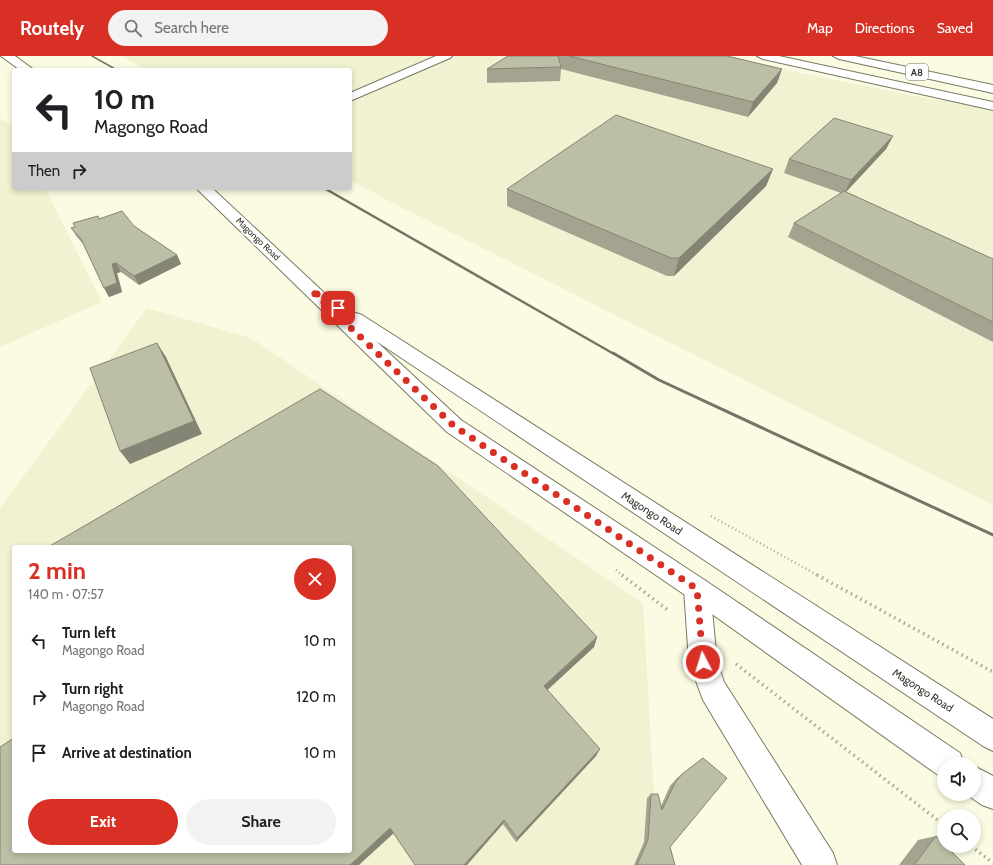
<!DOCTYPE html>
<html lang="en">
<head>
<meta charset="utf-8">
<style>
  :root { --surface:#fff; --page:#f2f2f2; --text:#202124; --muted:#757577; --accent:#d93025 }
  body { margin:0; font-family:Cabin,sans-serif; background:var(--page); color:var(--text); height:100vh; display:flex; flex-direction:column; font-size:15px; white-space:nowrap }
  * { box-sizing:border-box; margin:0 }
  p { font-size:13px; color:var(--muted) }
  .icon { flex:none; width:22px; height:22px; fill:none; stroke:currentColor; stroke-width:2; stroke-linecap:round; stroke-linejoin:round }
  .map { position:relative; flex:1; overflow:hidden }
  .details { position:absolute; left:12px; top:489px; width:340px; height:308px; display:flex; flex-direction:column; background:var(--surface); border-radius:4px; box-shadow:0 2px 6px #0003 }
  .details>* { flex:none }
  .top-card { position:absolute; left:12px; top:12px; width:340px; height:122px; border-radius:4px; box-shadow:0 2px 6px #0003; background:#fff; color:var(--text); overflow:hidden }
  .fabs { position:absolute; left:937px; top:701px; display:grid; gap:8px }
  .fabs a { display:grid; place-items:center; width:44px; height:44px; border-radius:50%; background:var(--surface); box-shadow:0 2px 6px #0003; font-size:20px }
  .pin { position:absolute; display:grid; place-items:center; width:34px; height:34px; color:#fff; margin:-17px; border-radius:8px; box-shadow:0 2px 6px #0006 }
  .me { position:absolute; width:44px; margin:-22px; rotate:355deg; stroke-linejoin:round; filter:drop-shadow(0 0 3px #0008) }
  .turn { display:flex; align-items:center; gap:14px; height:84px; padding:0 16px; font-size:18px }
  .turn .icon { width:52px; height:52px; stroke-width:2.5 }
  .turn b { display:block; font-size:28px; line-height:34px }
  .then { display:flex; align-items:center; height:38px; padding:0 16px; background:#0003; gap:8px; font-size:15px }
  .round { display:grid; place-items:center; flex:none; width:42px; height:42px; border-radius:21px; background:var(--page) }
  .headline { display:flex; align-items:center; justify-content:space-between; height:68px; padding:0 16px }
  h1 { font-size:24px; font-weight:800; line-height:30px; color:var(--accent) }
  .button { display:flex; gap:8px; margin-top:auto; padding:8px 16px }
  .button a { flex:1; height:46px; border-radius:24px; background:var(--accent); color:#fff; font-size:16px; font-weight:800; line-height:46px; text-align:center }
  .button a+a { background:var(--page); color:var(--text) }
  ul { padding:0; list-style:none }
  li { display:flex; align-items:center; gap:12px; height:56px; padding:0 16px }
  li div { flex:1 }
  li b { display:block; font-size:15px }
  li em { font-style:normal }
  header { display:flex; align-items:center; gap:24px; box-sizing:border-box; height:56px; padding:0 20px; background:var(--accent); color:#fff }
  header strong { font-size:19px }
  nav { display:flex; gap:22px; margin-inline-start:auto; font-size:14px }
  .search { width:280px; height:36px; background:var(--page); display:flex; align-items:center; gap:10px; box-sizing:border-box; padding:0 14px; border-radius:22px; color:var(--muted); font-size:15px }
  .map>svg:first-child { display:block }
</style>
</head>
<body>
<header>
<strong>Routely</strong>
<div class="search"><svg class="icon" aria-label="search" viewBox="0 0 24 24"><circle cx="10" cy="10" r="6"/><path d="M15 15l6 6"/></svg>Search here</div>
<nav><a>Map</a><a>Directions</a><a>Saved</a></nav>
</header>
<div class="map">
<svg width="993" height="809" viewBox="0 0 993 809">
  <rect width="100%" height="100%" fill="#fafbe2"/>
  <path fill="#f1f2d1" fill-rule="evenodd" d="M 121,0 L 716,0 L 915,40 L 993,53 L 993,449 L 393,147 L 350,124 L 350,14 L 147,14 Z
    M 0,63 L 14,69 L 14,132 L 45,132 L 102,246 L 0,291 Z
    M 147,252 L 251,282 L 643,547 L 658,809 L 0,809 L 0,452 ZM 14,491 L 350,491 L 350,795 L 14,795 Z"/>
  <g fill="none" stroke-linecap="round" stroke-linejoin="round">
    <g stroke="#797963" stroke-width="2">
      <path id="minor" d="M 1,0 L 15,0 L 34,14 L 20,14 Z
        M 697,521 L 706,525 L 710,533 L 717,606 L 724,626 L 833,797 L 837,809 L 802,809 L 703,644 L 689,606 L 684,533 L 688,525 Z"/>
    </g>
    <g stroke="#797963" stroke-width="2">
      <path id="major" d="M 436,0 L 452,0 L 450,2 L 350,45 L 350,37 Z
        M 196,132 L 212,132 L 349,260 L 356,257 L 362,259 L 993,663 L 993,695 L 983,690 L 376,285 L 461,364 L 706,525 L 960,697 L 964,708 L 944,708 L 944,721 L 938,719 L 688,541 L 447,376 Z
        M 974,710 L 993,720 L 993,753 L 982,749 L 966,738 L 974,738 Z"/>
    </g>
    <g stroke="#797963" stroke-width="2">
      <path id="highway" d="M 757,0 L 779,0 L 993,46 L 993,54 L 763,3 Z
        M 833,0 L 855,0 L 993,29 L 993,37 L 839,3 Z"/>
    </g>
    <path stroke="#a5a693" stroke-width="2.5" stroke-dasharray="1 3" stroke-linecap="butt" d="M 711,460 L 819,520
      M 616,514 L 623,520"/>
    <path stroke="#a5a693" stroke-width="3.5" stroke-dasharray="1.5 4" stroke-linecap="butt" d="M 622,519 L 669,555
      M 817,519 L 993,616
      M 736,608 L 944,769
      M 971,790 L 993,807"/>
    <use href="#minor" fill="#fff" fill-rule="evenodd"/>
    <use href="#major" fill="#fff" fill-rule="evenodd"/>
    <use href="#highway" fill="#fff" fill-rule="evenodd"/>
    <path stroke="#737465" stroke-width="1.5" d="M 92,0 L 117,14"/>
    <path stroke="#737465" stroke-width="2.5" d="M 324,132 L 614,298"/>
    <path stroke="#737465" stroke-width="3" d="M 613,297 L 659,324 L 993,479"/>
  </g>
  <path fill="#a3a38f" d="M 508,0 L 727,0 L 782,13 L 777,27 L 748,61 L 561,13 L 560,25 L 487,27 L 487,13 Z
    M 893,80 L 886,93 L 846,136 L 993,203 L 993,286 L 788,181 L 794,167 L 841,137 L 784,117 L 789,103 Z
    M 773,113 L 766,130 L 674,220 L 667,220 L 507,150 L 507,133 Z
    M 100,163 L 134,170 L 177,199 L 181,208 L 139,229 L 121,216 L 117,217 L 122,236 L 109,241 L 84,189 L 77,181 L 71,172 Z
    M 597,581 L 594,591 L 547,634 L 596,700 L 516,786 L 503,768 L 394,777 Z
    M 703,702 L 670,791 L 675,809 L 634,809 L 644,786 L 647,742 L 651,738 L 661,750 L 670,730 L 677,722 Z
    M 936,780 L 965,809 L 899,809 L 918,784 Z"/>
  <path fill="#848574" d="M 782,13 L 777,27 L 748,61 L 753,46 Z
    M 893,80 L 886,93 L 844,138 L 851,124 Z
    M 773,113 L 766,130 L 674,220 L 679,202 Z
    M 177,199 L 181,208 L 139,229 L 134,220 Z
    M 116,207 L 121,216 L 117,217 L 122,236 L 109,241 L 104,232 L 112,208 Z
    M 157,287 L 166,301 L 202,378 L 130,408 L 120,395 Z
    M 597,581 L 594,591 L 542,639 L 544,630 Z
    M 600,693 L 596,700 L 516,786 L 517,782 Z
    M 504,764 L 503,768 L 467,809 L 464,809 Z
    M 390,772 L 395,776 L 359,809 L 350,809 Z"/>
  <path fill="#bdbea6" stroke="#848574" d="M 508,0 L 558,0 L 561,11 L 487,13 Z
    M 569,0 L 727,0 L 782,13 L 753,46 Z
    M 616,59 L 773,113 L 679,202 L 671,202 L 507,133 Z
    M 834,62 L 893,80 L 851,124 L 789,103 Z
    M 844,135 L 993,203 L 993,266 L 794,167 Z
    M 122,155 L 134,170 L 177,199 L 134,220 L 116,207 L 112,208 L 117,227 L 104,232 L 81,183 L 71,172 L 75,171 L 73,167 L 98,160 L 99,163 Z
    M 157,287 L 194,365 L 120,395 L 90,312 Z
    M 320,333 L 438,410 L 597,581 L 544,630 L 600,693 L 517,782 L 504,764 L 464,809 L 415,809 L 390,772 L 350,809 L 0,809 L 0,691 L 14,682 L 14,795 L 350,795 L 350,491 L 48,491 Z
    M 703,702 L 727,722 L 670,791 L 675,809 L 637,809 L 648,784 L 651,738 L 658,738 L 662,754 L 675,727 L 682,718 Z
    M 936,780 L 944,788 L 944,790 L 946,790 L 965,809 L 914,809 Z"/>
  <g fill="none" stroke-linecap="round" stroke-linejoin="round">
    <path stroke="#d93025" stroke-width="7" stroke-dasharray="0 12.6" d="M 338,252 L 311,234 L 454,370 L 697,533 L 703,606"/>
  </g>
  <g text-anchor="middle" stroke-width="4" stroke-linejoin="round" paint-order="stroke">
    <g font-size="9" fill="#333329" stroke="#fff">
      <text transform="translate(258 183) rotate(44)" y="3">Magongo Road</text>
    </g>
    <rect fill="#fff" stroke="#707069" stroke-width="1" x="906" y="8" width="22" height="16" rx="3"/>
    <g font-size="10" font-weight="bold" fill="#333329">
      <text x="917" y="20">A8</text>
    </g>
    <g font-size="11" fill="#333329" stroke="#fff">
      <text transform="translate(652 457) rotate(33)" y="4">Magongo Road</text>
      <text transform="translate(923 634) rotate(33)" y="4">Magongo Road</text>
    </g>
  </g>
</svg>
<div class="fabs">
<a><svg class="icon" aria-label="sound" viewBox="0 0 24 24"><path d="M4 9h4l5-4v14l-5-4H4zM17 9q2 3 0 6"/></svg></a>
<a><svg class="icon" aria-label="search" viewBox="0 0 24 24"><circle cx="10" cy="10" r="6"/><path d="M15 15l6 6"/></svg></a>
</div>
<div class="pin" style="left:338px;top:252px;background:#d93025"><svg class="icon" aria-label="arrive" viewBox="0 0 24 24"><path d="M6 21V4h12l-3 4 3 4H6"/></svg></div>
<svg class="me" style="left:703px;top:606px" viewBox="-20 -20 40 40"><circle r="17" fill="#d93025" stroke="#fff" stroke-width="3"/><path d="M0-11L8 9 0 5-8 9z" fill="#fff"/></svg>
<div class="top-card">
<div class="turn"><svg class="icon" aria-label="left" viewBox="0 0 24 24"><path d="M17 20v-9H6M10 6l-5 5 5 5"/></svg><div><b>10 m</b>Magongo Road</div></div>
<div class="then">Then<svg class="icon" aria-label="right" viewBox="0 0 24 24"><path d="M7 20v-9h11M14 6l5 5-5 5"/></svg></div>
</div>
<section class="details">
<div class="headline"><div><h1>2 min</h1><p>140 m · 07:57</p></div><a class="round" style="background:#d93025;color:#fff"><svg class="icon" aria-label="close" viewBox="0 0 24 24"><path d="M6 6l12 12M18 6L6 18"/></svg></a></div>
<ul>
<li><svg class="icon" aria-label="left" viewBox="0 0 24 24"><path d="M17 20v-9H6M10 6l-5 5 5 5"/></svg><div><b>Turn left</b><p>Magongo Road</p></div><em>10 m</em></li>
<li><svg class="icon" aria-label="right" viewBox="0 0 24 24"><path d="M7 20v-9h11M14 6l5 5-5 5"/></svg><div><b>Turn right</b><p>Magongo Road</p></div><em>120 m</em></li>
<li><svg class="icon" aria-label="arrive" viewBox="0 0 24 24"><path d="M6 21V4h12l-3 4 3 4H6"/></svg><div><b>Arrive at destination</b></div><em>10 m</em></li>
</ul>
<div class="button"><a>Exit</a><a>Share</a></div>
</section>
</div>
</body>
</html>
